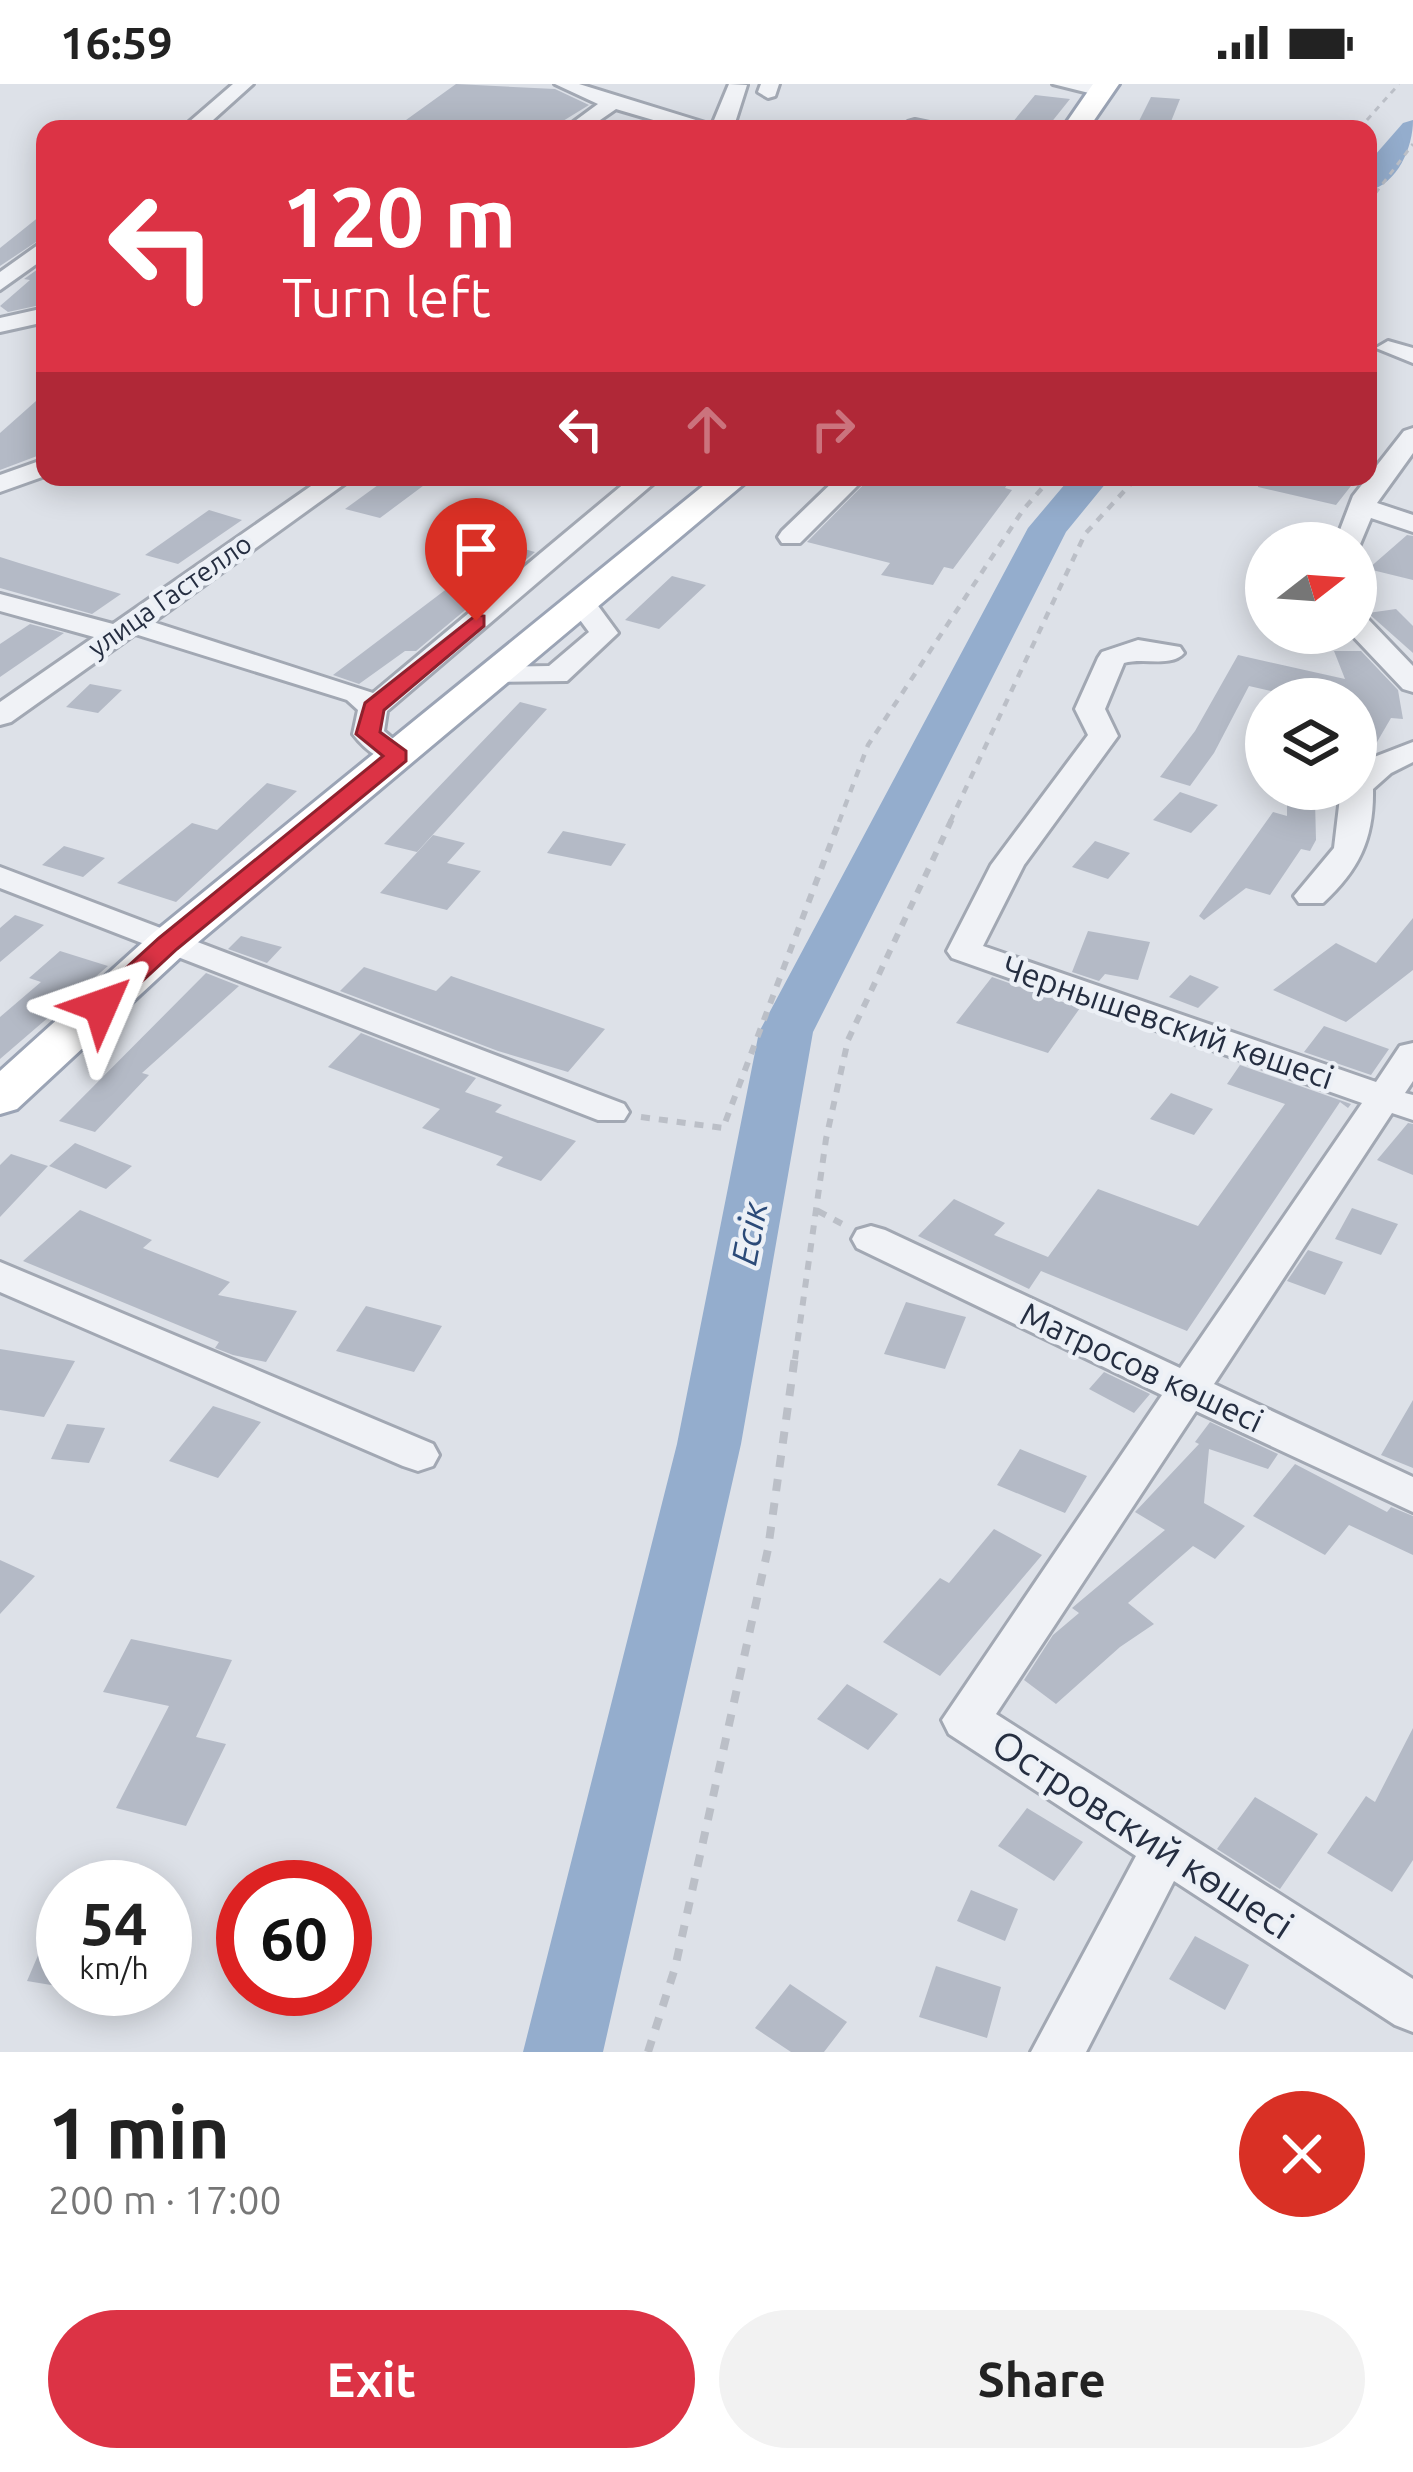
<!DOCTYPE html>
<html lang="en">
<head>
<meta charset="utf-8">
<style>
  :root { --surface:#fff; --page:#f2f2f2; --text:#222; --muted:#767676; --accent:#dc3345 }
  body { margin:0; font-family:Ubuntu,sans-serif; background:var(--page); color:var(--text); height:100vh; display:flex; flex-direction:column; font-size:45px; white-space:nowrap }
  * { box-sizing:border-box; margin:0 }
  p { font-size:39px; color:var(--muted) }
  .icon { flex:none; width:66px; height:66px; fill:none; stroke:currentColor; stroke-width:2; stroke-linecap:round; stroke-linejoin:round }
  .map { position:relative; height:1968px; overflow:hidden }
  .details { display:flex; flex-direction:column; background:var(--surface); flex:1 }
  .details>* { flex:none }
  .top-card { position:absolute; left:36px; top:36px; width:1341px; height:366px; border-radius:24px; box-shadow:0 6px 30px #0003; background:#dc3345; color:#fff; overflow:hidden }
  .needle { width:78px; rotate:73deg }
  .fabs { position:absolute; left:1245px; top:438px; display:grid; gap:24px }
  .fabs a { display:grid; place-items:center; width:132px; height:132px; border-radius:50%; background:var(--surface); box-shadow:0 6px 30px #0003; font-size:60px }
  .speed { position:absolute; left:36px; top:1776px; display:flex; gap:24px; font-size:60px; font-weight:700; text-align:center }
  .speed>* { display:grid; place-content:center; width:156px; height:156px; border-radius:50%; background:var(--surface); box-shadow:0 6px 30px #0003; line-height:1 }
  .speed small { font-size:30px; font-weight:400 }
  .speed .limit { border:18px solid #d22; background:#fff; color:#111 }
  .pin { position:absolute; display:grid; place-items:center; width:102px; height:102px; color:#fff; margin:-123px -51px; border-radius:50% 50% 50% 0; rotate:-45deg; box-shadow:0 0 12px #0007 }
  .pin .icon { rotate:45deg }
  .me { position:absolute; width:132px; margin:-66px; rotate:47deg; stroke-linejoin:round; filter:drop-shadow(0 0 9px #0008) }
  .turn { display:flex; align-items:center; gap:42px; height:252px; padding:0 48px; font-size:54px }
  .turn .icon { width:156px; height:156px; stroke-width:2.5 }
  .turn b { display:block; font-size:84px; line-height:102px }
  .lanes { display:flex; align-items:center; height:114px; padding:0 48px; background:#0003; justify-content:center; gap:60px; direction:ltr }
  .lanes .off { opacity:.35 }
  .round { display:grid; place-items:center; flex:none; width:126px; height:126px; border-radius:63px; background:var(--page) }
  .headline { display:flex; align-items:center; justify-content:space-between; height:204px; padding:0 48px }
  h1 { font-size:72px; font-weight:700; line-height:90px }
  .button { display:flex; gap:24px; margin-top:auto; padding:24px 48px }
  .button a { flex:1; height:138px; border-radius:72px; background:var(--accent); color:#fff; font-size:48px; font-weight:700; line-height:138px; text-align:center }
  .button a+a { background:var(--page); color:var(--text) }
  .status { display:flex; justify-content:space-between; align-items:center; height:84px; padding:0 60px; background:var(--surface); direction:ltr }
  .status svg { height:33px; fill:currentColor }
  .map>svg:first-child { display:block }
</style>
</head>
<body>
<div class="status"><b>16:59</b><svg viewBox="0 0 49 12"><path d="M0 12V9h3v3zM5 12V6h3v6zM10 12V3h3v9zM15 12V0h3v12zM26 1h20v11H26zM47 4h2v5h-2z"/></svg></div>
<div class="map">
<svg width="1413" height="1968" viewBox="0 0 1413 1968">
  <rect width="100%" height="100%" fill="#dde1e8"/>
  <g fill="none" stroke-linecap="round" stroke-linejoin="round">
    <path fill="#94adcd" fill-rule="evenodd" d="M 1413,36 C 1413,63 1398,100 1368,107 L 1368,79 L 1403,39 Z
      M 1071,393 L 1111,393 L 1066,448 L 813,948 L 741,1360 L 603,1968 L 523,1968 L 677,1360 L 759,948 L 1028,444 Z"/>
  </g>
  <path fill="#b4bac6" d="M 456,0 L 555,5 L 589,21 L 550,45 L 495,38 L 481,45 L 450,45 L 406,36 Z
    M 1035,11 L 1070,15 L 1046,45 L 1007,45 Z
    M 1151,13 L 1180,15 L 1168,45 L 1135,45 Z
    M 45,128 L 45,152 L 0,182 L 0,164 Z
    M 45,180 L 45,220 L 8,228 L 0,222 L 30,196 L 24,195 Z
    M 45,309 L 45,369 L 0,386 L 0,349 Z
    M 389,393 L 435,393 L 380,434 L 345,425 Z
    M 871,393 L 1012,393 L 1005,404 L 1012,406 L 953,485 L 944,483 L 933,501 L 881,491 L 890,479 L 807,458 Z
    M 1259,393 L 1358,393 L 1336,421 L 1258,403 Z
    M 209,426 L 242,436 L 178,480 L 145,471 Z
    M 1407,451 L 1413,452 L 1413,496 L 1368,485 Z
    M 506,460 L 535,468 L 416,567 L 405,567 L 359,600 L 333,591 Z
    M 0,473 L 19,479 L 121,510 L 92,530 L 0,504 Z
    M 672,492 L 706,501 L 659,545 L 625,536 Z
    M 1396,525 L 1413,542 L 1413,569 L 1368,529 Z
    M 30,540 L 64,549 L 0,593 L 0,560 Z
    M 1334,567 L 1361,567 L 1398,606 L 1403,635 L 1391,634 L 1370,670 L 1356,681 L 1356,615 L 1306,615 L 1249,602 L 1214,669 L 1190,702 L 1160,693 L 1195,647 L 1238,571 L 1345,595 Z
    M 90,600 L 122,606 L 98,629 L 66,623 Z
    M 520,618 L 547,625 L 417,768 L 384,760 Z
    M 267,699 L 297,707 L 176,818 L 117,799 L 192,739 L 217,746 Z
    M 1180,708 L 1218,721 L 1191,749 L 1153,736 Z
    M 1287,714 L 1315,716 L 1316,756 L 1310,767 L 1301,765 L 1270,811 L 1246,804 L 1204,836 L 1199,832 L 1273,728 L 1287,732 Z
    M 563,747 L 626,760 L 611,782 L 547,769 Z
    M 433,751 L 465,759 L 447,779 L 481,787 L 447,826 L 380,809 Z
    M 1095,757 L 1130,769 L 1108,795 L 1072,783 Z
    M 64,762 L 105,774 L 83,793 L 42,781 Z
    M 15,831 L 44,841 L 0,878 L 0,844 Z
    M 1413,834 L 1413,886 L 1346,938 L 1273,906 L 1336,859 L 1376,879 Z
    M 1088,847 L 1150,858 L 1138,896 L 1105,890 L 1099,897 L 1072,888 Z
    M 241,852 L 282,863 L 267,879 L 228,865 Z
    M 60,867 L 108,882 L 0,975 L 0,933 L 41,898 L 29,894 Z
    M 364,883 L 436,907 L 451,892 L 605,945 L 568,988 L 498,967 L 340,907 Z
    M 206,889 L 239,902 L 142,989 L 149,991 L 95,1048 L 59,1037 Z
    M 1190,891 L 1219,903 L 1198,924 L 1169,913 Z
    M 992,893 L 1080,924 L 1048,969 L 956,939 Z
    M 1324,942 L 1389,965 L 1371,991 L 1304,968 Z
    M 361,949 L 476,994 L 465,1008 L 502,1021 L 495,1028 L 576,1057 L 541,1097 L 496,1081 L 503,1073 L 422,1044 L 440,1025 L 328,983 Z
    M 1240,981 L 1351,1020 L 1348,1024 L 1340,1018 L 1187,1247 L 1041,1187 L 1029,1205 L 918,1152 L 954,1115 L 1005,1139 L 994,1151 L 1048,1173 L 1098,1105 L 1198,1142 L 1285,1020 L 1227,1000 Z
    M 1171,1009 L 1213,1025 L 1194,1051 L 1150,1035 Z
    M 1408,1039 L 1413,1040 L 1413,1091 L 1377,1076 Z
    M 75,1059 L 132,1082 L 106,1105 L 49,1082 Z
    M 11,1070 L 48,1082 L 0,1133 L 0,1081 Z
    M 1352,1124 L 1398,1140 L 1381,1171 L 1335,1155 Z
    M 80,1126 L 152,1156 L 143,1164 L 230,1198 L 218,1211 L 297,1227 L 266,1278 L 233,1271 L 215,1264 L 219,1258 L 23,1177 Z
    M 1308,1166 L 1343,1178 L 1325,1211 L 1287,1197 Z
    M 906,1218 L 966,1233 L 945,1285 L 884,1270 Z
    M 366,1222 L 442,1242 L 414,1288 L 336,1267 Z
    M 0,1265 L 75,1277 L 44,1333 L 0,1326 Z
    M 1104,1288 L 1150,1310 L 1134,1329 L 1089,1305 Z
    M 1413,1316 L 1413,1384 L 1381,1371 Z
    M 213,1322 L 261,1338 L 218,1394 L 169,1377 Z
    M 1210,1338 L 1278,1370 L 1268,1385 L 1209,1365 L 1204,1419 L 1245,1442 L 1215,1475 L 1193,1462 L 1128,1519 L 1154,1540 L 1120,1563 L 1056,1620 L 1024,1596 L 1053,1551 L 1079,1529 L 1072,1524 L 1165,1446 L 1135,1428 L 1199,1360 L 1195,1358 Z
    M 67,1340 L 105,1344 L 89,1379 L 51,1375 Z
    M 1020,1365 L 1087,1392 L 1065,1429 L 997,1401 Z
    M 1295,1380 L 1387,1428 L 1391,1423 L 1413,1432 L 1413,1471 L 1349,1441 L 1325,1471 L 1253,1432 Z
    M 994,1445 L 1042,1471 L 940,1592 L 883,1558 L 940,1494 L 949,1499 Z
    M 0,1476 L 35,1492 L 0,1530 Z
    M 131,1555 L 232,1576 L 196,1653 L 226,1660 L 186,1742 L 116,1724 L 169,1622 L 103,1608 Z
    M 847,1600 L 898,1630 L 868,1666 L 817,1635 Z
    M 1413,1644 L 1413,1776 L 1392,1808 L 1327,1769 L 1366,1712 L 1375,1718 Z
    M 1255,1713 L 1318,1750 L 1280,1805 L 1217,1765 Z
    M 1027,1724 L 1083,1758 L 1054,1797 L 998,1762 Z
    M 971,1806 L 1018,1825 L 1005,1857 L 957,1837 Z
    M 63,1813 L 63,1903 L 27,1897 Z
    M 1195,1852 L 1249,1881 L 1225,1926 L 1169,1895 Z
    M 936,1882 L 1001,1903 L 987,1954 L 919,1933 Z
    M 790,1900 L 847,1938 L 824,1968 L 791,1968 L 755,1944 Z"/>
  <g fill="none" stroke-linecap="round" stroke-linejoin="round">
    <g stroke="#a2a8b3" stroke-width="6">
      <path id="minor" d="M 233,0 L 253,0 L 203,45 L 181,45 Z
        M 555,0 L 579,0 L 712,41 L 729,0 L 747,1 L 733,45 L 684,45 L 616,25 L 587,45 L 564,45 L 598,20 Z
        M 761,0 L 779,0 L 775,12 L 768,14 L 758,8 Z
        M 1053,0 L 1099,0 L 1111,6 L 1101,12 Z
        M 915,36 L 939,41 L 942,45 L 907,45 L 908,38 Z
        M 45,156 L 45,174 L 0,206 L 0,188 Z
        M 45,224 L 45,238 L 0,248 L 0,234 Z
        M 1388,257 L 1413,264 L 1413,279 L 1376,264 Z
        M 1413,344 L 1413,369 L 1377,419 L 1413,431 L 1413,448 L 1371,434 L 1358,465 L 1356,459 L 1335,459 L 1353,412 L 1404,347 Z
        M 45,375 L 45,392 L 0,408 L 0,391 Z
        M 324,393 L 354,393 L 153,538 L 373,609 L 632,393 L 661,393 L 387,627 L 384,647 L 413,672 L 409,678 C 387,684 366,667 353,650 L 358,626 L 347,616 L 135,550 L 11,638 L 0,641 L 0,618 L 94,553 L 0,527 L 0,510 L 113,540 Z
        M 838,393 L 866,393 L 800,459 L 782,459 L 778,453 L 782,447 Z
        M 583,513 L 593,515 L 618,549 L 567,597 L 486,598 L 481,592 L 496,583 L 549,582 L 589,548 L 569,521 Z
        M 1356,531 L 1366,533 L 1413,582 L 1413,608 L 1403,605 L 1350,549 L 1356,549 Z
        M 1138,556 L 1180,563 L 1184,569 C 1171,584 1144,573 1124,579 L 1105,625 L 1118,652 L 1024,781 L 983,862 L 1376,998 L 1400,962 L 1413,959 L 1413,997 L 1405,1009 L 1413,1011 L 1413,1036 L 1392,1029 L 1214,1300 L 1413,1393 L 1413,1428 L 1196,1327 L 996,1630 L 1413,1895 L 1413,1948 L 1395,1941 L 1174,1797 L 1086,1968 L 1031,1968 L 1136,1772 L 949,1650 L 942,1636 L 1162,1311 L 857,1164 L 852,1155 L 857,1146 L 871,1142 L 885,1146 L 1180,1284 L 1362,1019 L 952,874 L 947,867 L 991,781 L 1088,651 L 1075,625 L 1098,574 L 1102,568 Z
        M 1413,658 L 1413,678 L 1391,689 L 1373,705 C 1374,755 1359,786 1323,819 L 1299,819 L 1294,812 L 1334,764 L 1341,705 L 1356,705 L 1356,687 L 1369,675 Z
        M 0,783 L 624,1020 L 629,1028 L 624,1036 L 598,1036 L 0,804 Z
        M 0,1178 L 433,1360 L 439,1371 L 433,1382 L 418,1387 L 403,1382 L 0,1208 Z"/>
    </g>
    <g stroke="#9ba4b5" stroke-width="6">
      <path id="major" d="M 1093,0 L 1119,0 L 1088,45 L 1062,45 Z
        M 714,393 L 752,393 L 184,870 L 17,1025 L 0,1030 L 0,987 L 152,850 Z"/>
    </g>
    <path stroke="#bbbfc7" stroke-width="3" stroke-dasharray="6 6" stroke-linecap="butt" d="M 1359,45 L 1399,0
      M 1368,119 L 1413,60"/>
    <path stroke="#bbbfc7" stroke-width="4.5" stroke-dasharray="8 8" stroke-linecap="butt" d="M 839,738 L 868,661 L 1023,426 L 1052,393
      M 950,738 L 1085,450 L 1137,393"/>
    <path stroke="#bbbfc7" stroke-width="6" stroke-dasharray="9 9" stroke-linecap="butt" d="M 641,1033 L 723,1044 L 840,735
      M 818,1127 L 846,1142
      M 795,1275 L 826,1055 L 848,956 L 952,735"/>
    <path stroke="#bbbfc7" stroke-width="8" stroke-dasharray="12 12" stroke-linecap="butt" d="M 648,1968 L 675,1884 L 768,1465 L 795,1272"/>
    <use href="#minor" fill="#f0f2f6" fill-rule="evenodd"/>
    <use href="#major" fill="#fff" fill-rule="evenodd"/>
  </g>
  <path fill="#dc3345" stroke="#8f212d" stroke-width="3" d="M 476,531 L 484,532 L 484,542 L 384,626 L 380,648 L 406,667 L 406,677 L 177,865 L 110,927 L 91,927 L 88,922 L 91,916 L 159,854 L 383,672 L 356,650 L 365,619 Z"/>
  <g text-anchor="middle" stroke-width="9" stroke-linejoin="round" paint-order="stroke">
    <g font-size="27" fill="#252e41" stroke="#ecf0f6">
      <text transform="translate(170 512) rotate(-35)" y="9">улица Гастелло</text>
    </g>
    <g font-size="33" fill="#252e41" stroke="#ecf0f6">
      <text transform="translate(1168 938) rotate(19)" y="12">Чернышевский көшесі</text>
      <text transform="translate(1142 1283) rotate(25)" y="12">Матросов көшесі</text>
    </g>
    <g font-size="36" font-style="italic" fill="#2b4a78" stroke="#ecf0f6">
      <text transform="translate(749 1149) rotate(-79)" y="13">Есік</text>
    </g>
    <g font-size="39" fill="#252e41" stroke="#ecf0f6">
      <text transform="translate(1143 1750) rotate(33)" y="14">Островский көшесі</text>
    </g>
  </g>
</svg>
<div class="fabs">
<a><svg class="needle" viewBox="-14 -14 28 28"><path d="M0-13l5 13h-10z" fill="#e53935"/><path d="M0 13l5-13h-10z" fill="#767676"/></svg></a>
<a><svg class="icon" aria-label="layers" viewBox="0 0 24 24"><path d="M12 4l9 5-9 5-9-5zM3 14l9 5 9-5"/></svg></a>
</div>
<div class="speed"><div>54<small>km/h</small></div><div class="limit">60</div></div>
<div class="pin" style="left:476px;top:537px;background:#d93025"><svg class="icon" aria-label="arrive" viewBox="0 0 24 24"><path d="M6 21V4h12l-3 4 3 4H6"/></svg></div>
<svg class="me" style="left:101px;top:922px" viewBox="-20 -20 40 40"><path d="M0-17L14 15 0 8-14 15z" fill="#dc3345" stroke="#fff" stroke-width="4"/></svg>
<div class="top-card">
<div class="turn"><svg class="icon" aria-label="left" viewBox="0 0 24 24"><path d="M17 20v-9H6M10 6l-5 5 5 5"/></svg><div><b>120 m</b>Turn left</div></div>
<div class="lanes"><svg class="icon" aria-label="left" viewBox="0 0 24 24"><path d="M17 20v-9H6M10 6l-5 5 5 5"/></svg><svg class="icon off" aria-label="ahead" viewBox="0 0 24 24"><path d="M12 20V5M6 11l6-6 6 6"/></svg><svg class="icon off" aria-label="right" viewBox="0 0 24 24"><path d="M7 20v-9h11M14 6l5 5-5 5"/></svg></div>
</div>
</div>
<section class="details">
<div class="headline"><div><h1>1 min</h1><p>200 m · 17:00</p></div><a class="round" style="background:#d93025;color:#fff"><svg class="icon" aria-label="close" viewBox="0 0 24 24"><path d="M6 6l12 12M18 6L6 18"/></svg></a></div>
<div class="button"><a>Exit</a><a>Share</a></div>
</section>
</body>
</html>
